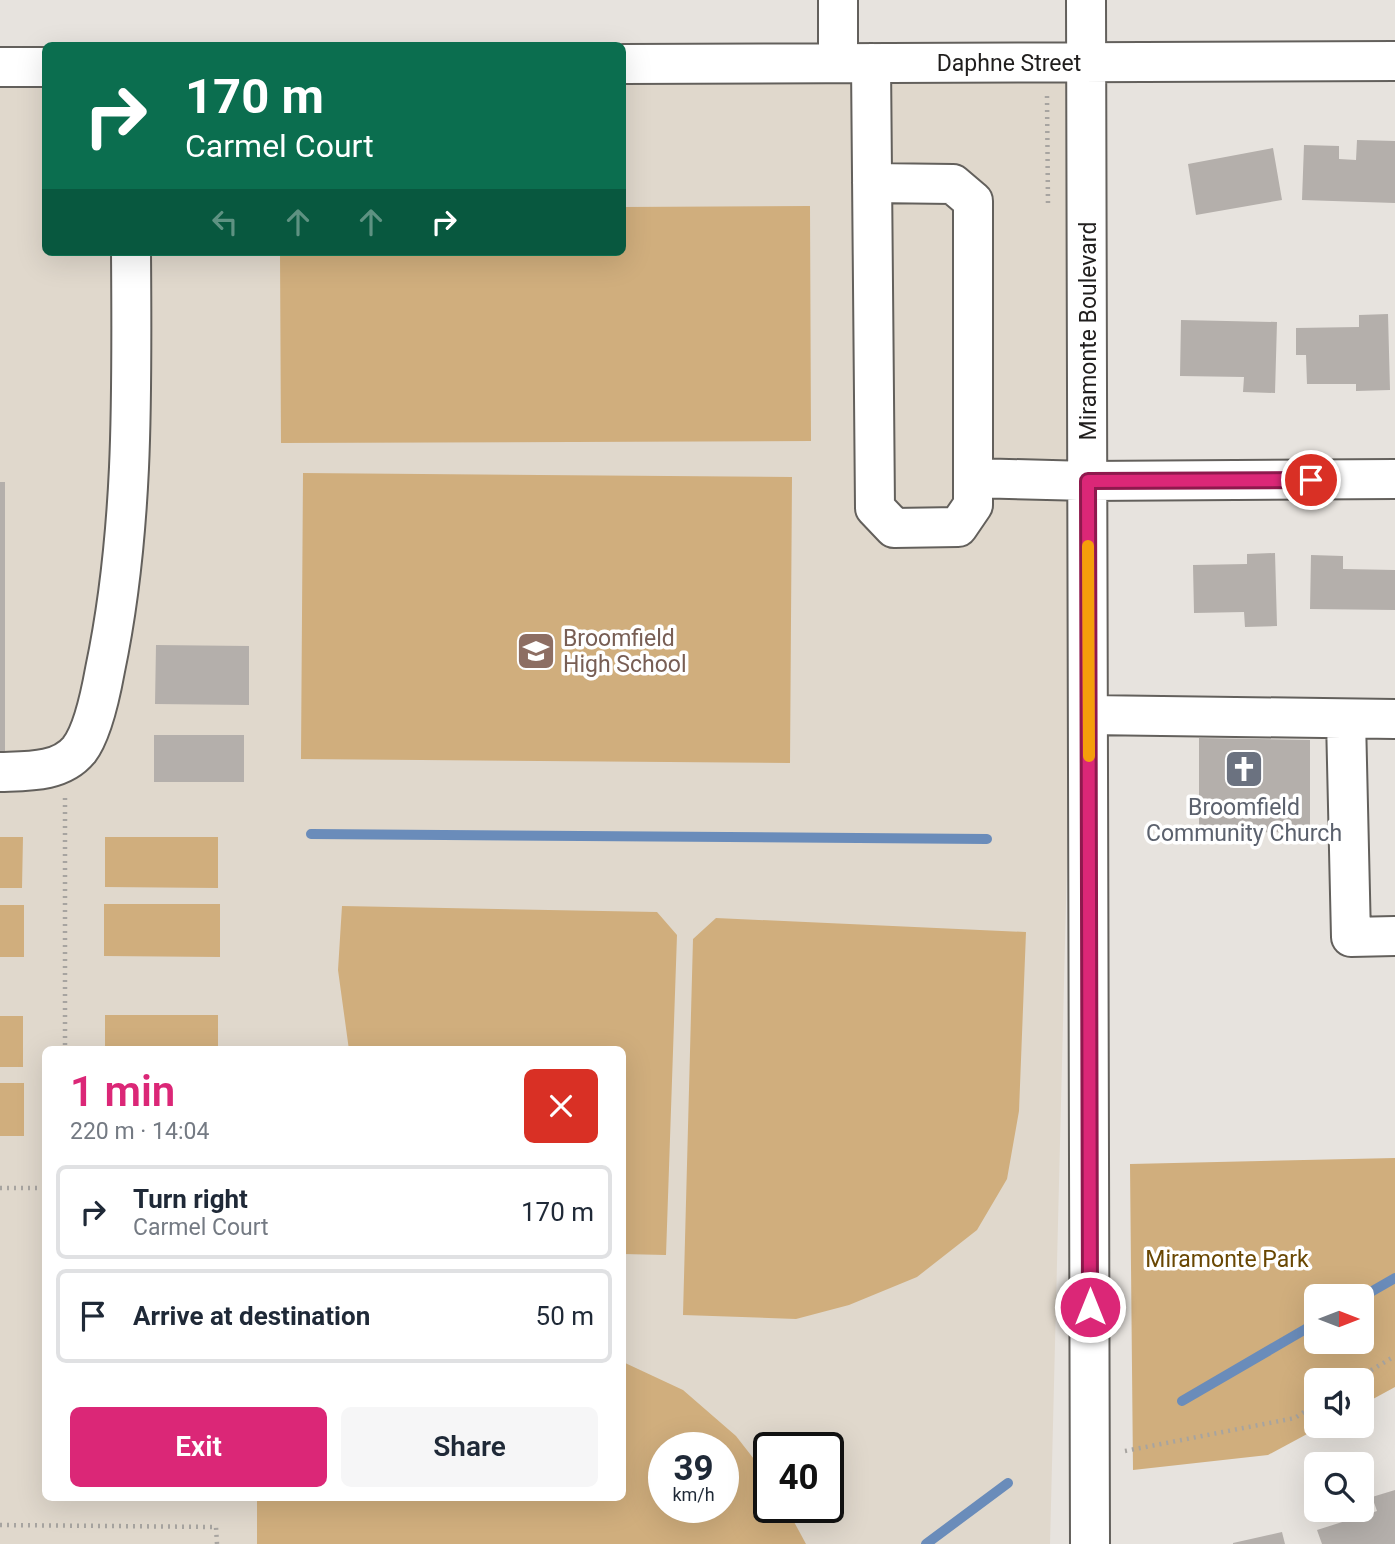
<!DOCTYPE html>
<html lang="en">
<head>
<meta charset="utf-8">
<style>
  :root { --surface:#fff; --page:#f6f6f7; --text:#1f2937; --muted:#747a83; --line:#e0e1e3; --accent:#db2777 }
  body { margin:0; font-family:Roboto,sans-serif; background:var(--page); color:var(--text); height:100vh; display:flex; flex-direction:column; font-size:26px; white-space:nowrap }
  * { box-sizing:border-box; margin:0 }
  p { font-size:23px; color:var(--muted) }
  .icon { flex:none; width:38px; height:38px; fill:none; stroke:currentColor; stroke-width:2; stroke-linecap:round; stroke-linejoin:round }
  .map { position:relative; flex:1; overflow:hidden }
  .drawer { position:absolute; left:42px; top:1046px; width:584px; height:455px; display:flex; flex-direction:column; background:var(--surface); border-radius:10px; box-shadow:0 7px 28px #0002 }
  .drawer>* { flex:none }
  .banner { position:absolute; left:42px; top:42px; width:584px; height:214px; border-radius:10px; box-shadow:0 7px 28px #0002; background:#0b6e4f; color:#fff; overflow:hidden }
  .needle { width:46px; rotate:90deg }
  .fabs { position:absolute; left:1304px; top:1284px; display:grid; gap:14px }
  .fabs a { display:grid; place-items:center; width:70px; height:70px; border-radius:10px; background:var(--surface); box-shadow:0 7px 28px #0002; font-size:35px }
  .speed { position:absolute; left:648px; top:1432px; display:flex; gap:14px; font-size:35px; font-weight:700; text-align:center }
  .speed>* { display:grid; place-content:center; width:91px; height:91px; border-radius:50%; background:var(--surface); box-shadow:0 7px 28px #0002; line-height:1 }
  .speed small { font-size:18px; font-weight:400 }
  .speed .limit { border:4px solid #111; border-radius:10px; background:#fff; color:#111 }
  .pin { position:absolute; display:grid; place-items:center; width:60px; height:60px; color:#fff; margin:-30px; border:4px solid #fff; border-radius:50%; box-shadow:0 2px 7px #0007 }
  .me { position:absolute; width:77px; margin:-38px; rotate:0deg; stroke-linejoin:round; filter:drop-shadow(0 0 5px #0008) }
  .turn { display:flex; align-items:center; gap:24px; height:147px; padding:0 28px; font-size:32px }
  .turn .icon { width:91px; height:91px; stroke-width:2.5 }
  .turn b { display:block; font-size:49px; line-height:60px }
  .lanes { display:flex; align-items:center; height:66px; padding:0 28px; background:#0003; justify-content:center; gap:35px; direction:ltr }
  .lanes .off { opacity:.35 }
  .round { display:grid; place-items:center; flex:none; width:74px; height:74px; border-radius:10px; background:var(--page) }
  .headline { display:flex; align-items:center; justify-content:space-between; height:119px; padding:0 28px }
  h1 { font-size:42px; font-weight:600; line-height:52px; color:var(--accent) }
  .action { display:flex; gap:14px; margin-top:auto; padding:14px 28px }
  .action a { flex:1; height:80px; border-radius:10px; background:var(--accent); color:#fff; font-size:28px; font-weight:600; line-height:80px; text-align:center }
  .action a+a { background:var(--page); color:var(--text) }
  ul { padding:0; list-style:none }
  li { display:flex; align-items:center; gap:21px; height:94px; margin:0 14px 10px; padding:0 14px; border:4px solid var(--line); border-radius:10px }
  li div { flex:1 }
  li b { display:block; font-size:26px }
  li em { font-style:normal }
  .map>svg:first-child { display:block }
</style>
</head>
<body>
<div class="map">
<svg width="1395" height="1544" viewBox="0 0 1395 1544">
  <rect width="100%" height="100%" fill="#e7e3de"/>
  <path fill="#e0d8cc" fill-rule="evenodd" d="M 1087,63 L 1050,1544 L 0,1544 L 0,87 L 45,86 L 46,252 L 623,252 L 623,73 ZM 46,1050 L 623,1050 L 623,1498 L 46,1498 ZM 663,1447 L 723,1447 L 723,1507 L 663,1507 ZM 768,1447 L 828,1447 L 828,1507 L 768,1507 Z"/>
  <path fill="#d0ae7d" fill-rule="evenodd" d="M 810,206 L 811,441 L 281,443 L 280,252 L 623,252 L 623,207 Z
    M 303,473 L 792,477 L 790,763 L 301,759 Z
    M 0,837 L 23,837 L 22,888 L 0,888 Z
    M 105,837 L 218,837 L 218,888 L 105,887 Z
    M 104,904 L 220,904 L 220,957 L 104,956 Z
    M 0,905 L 24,905 L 24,957 L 0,957 Z
    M 342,906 L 657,912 L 677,935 L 666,1255 L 623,1254 L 623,1050 L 349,1050 L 338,970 Z
    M 716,918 L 1026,932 L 1019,1111 L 1007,1179 L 977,1230 L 917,1277 L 849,1305 L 796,1319 L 683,1315 L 693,939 Z
    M 105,1015 L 218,1015 L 218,1050 L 105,1050 Z
    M 0,1016 L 23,1016 L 23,1067 L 0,1067 Z
    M 0,1083 L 24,1083 L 24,1136 L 0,1136 Z
    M 1395,1158 L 1395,1387 L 1362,1405 L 1362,1381 L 1316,1381 L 1316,1426 L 1322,1426 L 1268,1455 L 1133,1470 L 1130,1164 ZM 1316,1297 L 1362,1297 L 1362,1342 L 1316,1342 Z
    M 623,1362 L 683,1390 L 736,1436 L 768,1477 L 768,1507 L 786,1507 L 806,1544 L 257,1544 L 257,1498 L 623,1498 ZM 663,1447 L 723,1447 L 723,1507 L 663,1507 Z"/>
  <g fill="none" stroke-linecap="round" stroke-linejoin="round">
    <path stroke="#6a8cba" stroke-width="10" d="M 311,834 L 987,839
      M 1362,1297 L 1395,1278
      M 1182,1401 L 1316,1323
      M 926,1544 L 1008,1483"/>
  </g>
  <path fill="#b4afab" d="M 1357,140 L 1395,141 L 1395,203 L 1302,200 L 1304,145 L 1339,146 L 1339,159 L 1356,160 Z
    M 1273,148 L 1282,200 L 1196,215 L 1188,164 Z
    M 1388,314 L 1390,390 L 1356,391 L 1356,384 L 1307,384 L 1306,355 L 1296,355 L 1296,328 L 1359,327 L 1359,315 Z
    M 1181,320 L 1277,322 L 1275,393 L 1243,392 L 1244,377 L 1180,376 Z
    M 0,482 L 5,482 L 5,760 L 0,760 Z
    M 1275,553 L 1277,626 L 1245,627 L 1244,612 L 1194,613 L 1193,565 L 1247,564 L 1247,554 Z
    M 1311,555 L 1343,556 L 1343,569 L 1395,570 L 1395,610 L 1310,609 Z
    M 156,645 L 249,646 L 249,705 L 155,704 Z
    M 154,735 L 244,735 L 244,782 L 154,782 Z
    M 1199,738 L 1310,740 L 1310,832 L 1199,833 Z
    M 1395,1490 L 1395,1544 L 1322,1544 L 1317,1530 L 1377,1511 L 1372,1497 Z
    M 1282,1532 L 1285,1544 L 1233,1544 L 1233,1543 Z"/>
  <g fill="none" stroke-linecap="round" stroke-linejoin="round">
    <g stroke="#63605c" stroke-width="42">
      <path id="minor" d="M 838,0 L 838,63
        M 1086,0 L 1090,1544
        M 871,63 L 875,508 L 894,528 L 958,527 L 973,505 L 973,201 L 953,184 L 872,183
        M 623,64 L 1395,61
        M 0,67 L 46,67
        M 973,478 L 1088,481 L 1395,479
        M 1089,715 L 1395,719
        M 1346,719 L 1351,937 L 1395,936
        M 0,772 C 27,771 60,773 79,750 C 93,732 101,692 105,670 C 134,532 132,392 131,252"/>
    </g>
    <path stroke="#a7a4a0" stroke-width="4.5" stroke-dasharray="2 5" stroke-linecap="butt" d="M 1047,96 L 1048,206
      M 65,798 L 65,1050
      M 0,1188 L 46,1188
      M 1353,1381 L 1395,1356
      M 1125,1451 L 1295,1418 L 1316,1404
      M 0,1525 L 216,1527 L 217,1544"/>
    <use href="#minor" stroke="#fff" stroke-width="38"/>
  </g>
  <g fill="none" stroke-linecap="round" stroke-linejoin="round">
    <g stroke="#8e194d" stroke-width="18">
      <path id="route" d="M 1090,1307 L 1088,481 L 1311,480"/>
    </g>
    <use href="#route" stroke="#db2777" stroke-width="12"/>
    <path stroke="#f59e0b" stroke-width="12" d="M 1088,546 L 1089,756"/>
  </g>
  <defs>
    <g id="school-square" transform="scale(2.0125)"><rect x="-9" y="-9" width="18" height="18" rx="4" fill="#8d6e63" stroke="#fff"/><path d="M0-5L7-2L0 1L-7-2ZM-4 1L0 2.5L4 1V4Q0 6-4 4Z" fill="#fff"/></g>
    <g id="church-square" transform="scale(2.0125)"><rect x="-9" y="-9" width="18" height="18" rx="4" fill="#6b7280" stroke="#fff"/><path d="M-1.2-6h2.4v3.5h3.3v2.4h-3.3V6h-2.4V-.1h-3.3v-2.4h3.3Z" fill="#fff"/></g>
  </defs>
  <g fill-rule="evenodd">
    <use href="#school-square" x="536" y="651"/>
    <use href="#church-square" x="1244" y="769"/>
  </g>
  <g text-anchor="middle" stroke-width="7" stroke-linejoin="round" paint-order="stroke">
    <g font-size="23" fill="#201e1d" stroke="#fff">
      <text x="1009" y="71">Daphne Street</text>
      <text transform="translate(1088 331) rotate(-90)" y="8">Miramonte Boulevard</text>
    </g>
    <g font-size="23" fill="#785e54" stroke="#fff" text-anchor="start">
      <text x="563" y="646">Broomfield<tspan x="563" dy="26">High School</tspan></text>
    </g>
    <g font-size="23" fill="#5b616d" stroke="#fff">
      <text x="1244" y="815">Broomfield<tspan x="1244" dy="26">Community Church</tspan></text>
    </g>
    <g font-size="23" fill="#694703" stroke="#fff">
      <text x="1227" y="1267">Miramonte Park</text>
    </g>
  </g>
</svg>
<div class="fabs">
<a><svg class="needle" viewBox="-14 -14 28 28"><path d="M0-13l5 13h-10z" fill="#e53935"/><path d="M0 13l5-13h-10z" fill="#747a83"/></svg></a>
<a><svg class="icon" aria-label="sound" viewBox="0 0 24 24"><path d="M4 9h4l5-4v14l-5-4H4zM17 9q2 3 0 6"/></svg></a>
<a><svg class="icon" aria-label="search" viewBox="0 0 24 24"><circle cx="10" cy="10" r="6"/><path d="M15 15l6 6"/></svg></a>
</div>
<div class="speed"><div>39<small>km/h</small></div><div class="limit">40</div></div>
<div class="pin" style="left:1311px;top:480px;background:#d93025"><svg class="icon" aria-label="arrive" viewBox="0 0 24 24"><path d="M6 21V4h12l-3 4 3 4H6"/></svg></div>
<svg class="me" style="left:1090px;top:1307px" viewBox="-20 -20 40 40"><circle r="17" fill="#db2777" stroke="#fff" stroke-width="3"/><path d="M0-11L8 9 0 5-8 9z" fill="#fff"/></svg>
<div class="banner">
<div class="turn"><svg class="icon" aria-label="right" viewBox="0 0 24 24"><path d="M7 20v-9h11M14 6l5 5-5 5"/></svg><div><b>170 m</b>Carmel Court</div></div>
<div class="lanes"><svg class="icon off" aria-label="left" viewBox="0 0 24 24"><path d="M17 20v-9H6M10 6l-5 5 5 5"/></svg><svg class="icon off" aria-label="ahead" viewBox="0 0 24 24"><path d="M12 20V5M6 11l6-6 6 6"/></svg><svg class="icon off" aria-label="ahead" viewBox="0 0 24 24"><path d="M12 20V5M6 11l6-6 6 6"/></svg><svg class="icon" aria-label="right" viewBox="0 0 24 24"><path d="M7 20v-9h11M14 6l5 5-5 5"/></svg></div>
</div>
<section class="drawer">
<div class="headline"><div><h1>1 min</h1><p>220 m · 14:04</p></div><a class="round" style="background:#d93025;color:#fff"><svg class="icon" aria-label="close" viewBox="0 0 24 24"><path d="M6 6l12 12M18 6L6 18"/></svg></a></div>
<ul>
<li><svg class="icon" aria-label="right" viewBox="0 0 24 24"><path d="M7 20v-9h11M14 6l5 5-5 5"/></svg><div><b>Turn right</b><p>Carmel Court</p></div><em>170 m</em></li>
<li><svg class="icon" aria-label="arrive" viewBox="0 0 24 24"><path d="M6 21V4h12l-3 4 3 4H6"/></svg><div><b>Arrive at destination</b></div><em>50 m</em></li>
</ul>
<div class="action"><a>Exit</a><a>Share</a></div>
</section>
</div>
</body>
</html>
